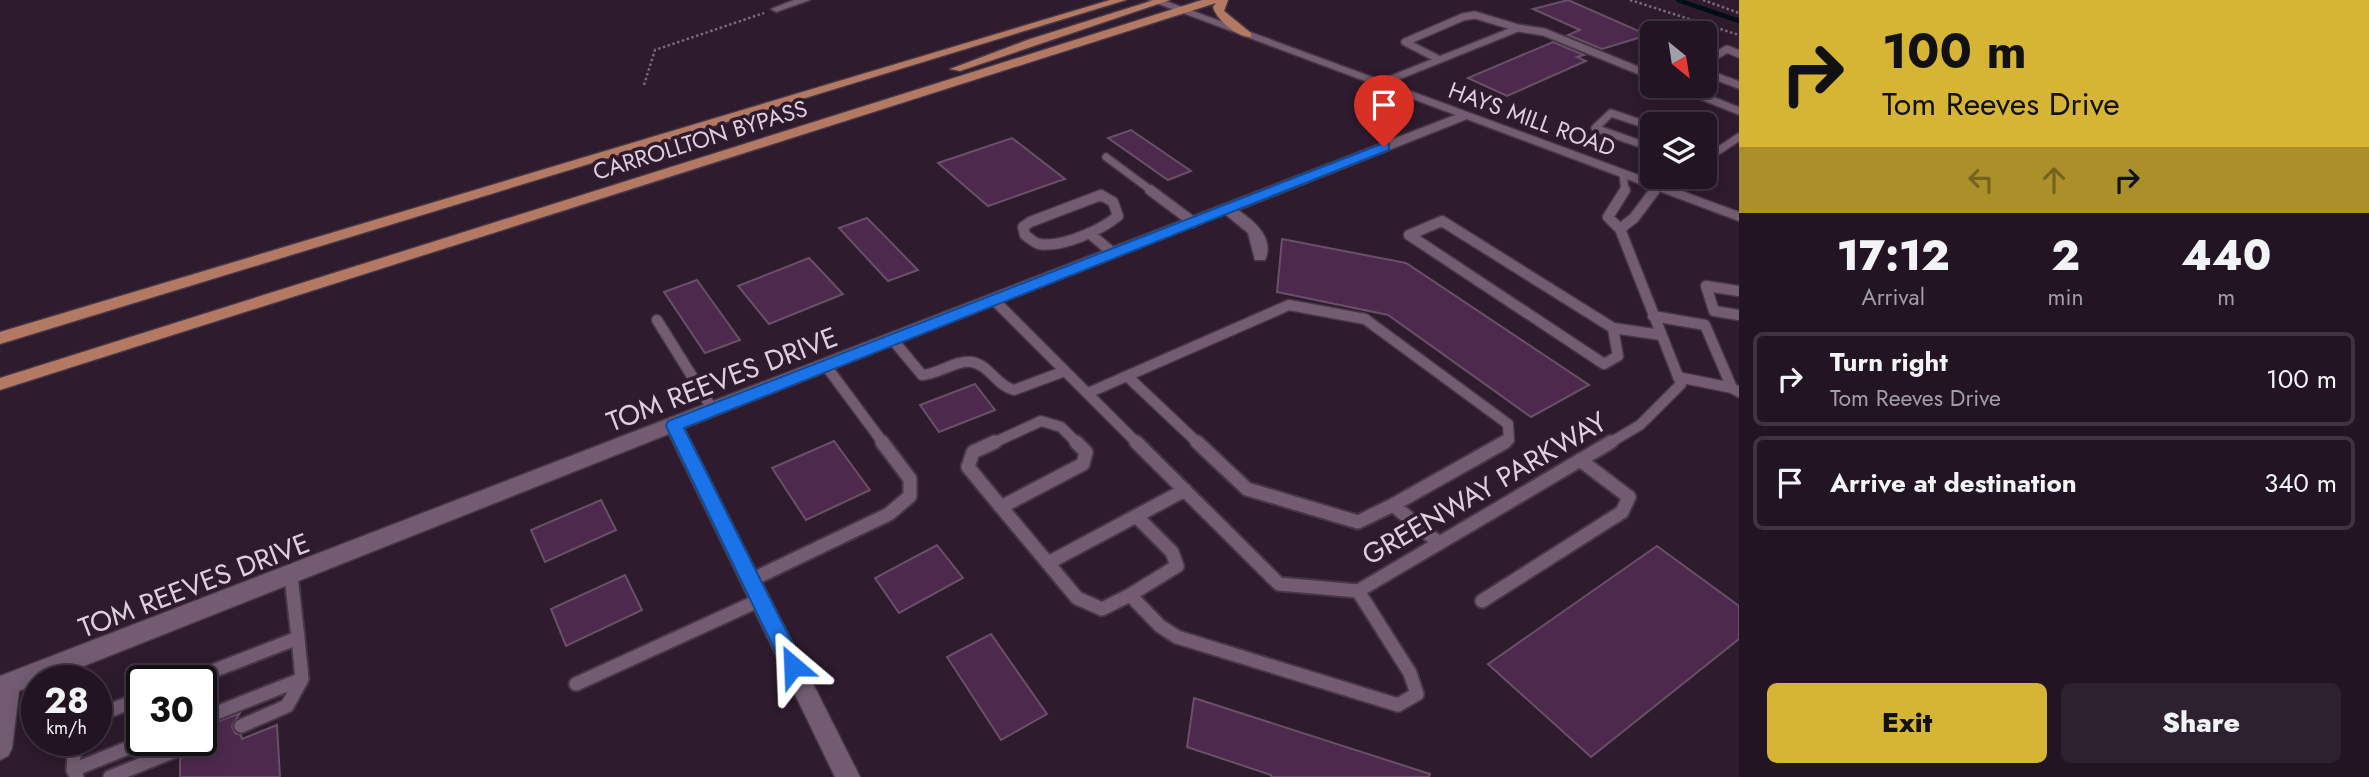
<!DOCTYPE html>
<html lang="en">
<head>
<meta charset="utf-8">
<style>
  :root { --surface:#221422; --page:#2e212f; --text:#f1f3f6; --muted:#a29ea5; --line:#3f3340; --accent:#d6b534 }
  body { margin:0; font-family:Jost,sans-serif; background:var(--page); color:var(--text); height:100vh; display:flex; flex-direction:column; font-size:26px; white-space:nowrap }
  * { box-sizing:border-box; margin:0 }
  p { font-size:23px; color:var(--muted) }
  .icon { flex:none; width:38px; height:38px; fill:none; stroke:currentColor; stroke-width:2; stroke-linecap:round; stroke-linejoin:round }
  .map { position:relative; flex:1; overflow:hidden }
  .sheet { display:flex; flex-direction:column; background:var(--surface); width:630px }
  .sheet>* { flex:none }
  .banner { background:#d6b534; color:#111; overflow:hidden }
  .needle { width:46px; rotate:150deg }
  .controls { position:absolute; left:1640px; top:21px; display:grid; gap:14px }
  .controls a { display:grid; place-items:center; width:77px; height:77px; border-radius:10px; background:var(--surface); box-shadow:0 4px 18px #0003,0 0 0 2px var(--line); font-size:35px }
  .speed { position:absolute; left:21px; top:665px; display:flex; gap:14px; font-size:35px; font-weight:700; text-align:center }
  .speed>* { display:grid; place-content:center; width:91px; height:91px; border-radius:50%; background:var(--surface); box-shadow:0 4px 18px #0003,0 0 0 2px var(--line); line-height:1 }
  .speed small { font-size:18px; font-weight:400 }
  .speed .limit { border:4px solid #111; border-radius:10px; background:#fff; color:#111 }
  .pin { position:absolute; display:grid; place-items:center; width:60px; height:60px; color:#fff; margin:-72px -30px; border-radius:50% 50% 50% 0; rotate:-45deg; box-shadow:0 0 7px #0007 }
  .pin .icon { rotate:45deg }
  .me { position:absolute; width:77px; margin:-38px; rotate:334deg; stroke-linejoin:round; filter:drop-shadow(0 0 5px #0008) }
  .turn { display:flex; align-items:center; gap:24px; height:147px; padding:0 28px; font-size:32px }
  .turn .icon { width:91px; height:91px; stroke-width:2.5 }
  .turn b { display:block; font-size:49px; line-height:60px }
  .lanes { display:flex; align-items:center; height:66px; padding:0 28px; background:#0003; justify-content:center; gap:35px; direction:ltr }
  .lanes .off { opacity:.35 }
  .eta { display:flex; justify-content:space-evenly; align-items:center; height:119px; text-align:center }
  .eta b { font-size:42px; font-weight:800; line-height:49px }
  .cta { display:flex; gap:14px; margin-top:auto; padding:14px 28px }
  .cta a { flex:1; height:80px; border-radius:10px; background:var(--accent); color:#111; font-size:28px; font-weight:800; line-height:80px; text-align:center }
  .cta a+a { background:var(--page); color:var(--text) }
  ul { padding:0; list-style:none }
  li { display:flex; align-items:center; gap:21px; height:94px; margin:0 14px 10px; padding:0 14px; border:4px solid var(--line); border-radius:10px }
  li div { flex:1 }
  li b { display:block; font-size:26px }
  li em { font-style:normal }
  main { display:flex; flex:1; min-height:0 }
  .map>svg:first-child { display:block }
</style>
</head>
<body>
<main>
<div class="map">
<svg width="1739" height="777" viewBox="0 0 1739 777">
  <rect width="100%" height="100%" fill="#2e1b2e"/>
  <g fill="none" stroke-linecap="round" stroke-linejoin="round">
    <path stroke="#010e18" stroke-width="4.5" d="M 1678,0 L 1739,21"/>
  </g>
  <path fill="#4e294e" stroke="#685167" stroke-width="2" d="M 1568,0 L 1648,35 L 1602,49 L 1568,35 L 1580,30 L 1533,9 Z
    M 1553,42 L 1584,55 L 1577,57 L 1586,61 L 1507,96 L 1468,78 Z
    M 1131,130 L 1191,171 L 1168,180 L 1108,138 Z
    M 1012,138 L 1065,179 L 988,206 L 938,163 Z
    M 867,218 L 918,270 L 888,281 L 839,228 Z
    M 1282,239 L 1406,263 L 1589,385 L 1531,417 L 1388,315 L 1277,292 Z
    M 809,258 L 843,294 L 769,324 L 738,286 Z
    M 697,280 L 712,301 L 740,340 L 705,353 L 664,292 Z
    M 975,384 L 995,410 L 939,432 L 920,405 Z
    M 834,441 L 870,490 L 806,520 L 772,468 Z
    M 601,500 L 616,530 L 545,562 L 531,530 Z
    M 937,545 L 963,578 L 899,613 L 875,578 Z
    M 1657,546 L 1739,606 L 1739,639 L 1591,757 L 1488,664 Z
    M 625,575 L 642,610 L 566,646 L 551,609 Z
    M 991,634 L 1047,714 L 1001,740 L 947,657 Z
    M 1194,698 L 1430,774 L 1429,777 L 1271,777 L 1271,775 L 1187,747 Z
    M 240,713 L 232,726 L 235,733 L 241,735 L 242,739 L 277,725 L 280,777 L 180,777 L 180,759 L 187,755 L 189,750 L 182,740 L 201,740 L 201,728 Z"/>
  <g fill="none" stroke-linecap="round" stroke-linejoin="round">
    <g stroke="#463646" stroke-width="10">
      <path id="lane-far2" d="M 1438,59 L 1405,42 L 1463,17 L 1475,15 L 1518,28 L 1544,32 L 1652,76
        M 1704,63 L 1727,49 L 1739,54
        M 1704,72 L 1739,85
        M 1677,86 L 1739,111
        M 1652,127 L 1611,113 L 1595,128 L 1652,148
        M 1106,157 L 1152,191
        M 1704,160 L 1739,137
        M 1623,174 L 1625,191
        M 1654,191 L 1657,187"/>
    </g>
    <g stroke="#463646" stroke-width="13">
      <path id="lane-far1" d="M 1150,190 L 1193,222
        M 1625,190 L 1608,217 L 1620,229 L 1634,218 L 1655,190
        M 1101,195 L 1113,202 L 1118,216 C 1101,230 1062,248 1039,244 C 1035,243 1029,238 1025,235 L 1023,227 L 1030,222 Z
        M 1442,221 L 1613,328 L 1618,356 L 1604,364 L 1409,235 Z
        M 1089,233 L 1113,253
        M 1739,291 L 1706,286 L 1714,311 L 1739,315
        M 994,300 L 1138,444
        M 1653,316 L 1705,325 L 1732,388 L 1739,392
        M 657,320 L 713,410
        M 1613,328 L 1661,335
        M 893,340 L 922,375 C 939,374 955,360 972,362 C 989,365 997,386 1014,390 L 1065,371
        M 826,366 L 884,444
        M 1127,376 L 1199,444
        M 1678,377 L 1732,388
        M 1088,393 L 1289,305 L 1365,319 L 1508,424 L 1509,440 L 1502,444
        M 991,444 L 1041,421 L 1061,427 L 1078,444
        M 1608,444 L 1640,425 L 1681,384 L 1620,229"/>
    </g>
    <g stroke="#463646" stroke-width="17">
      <path id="lane" d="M 995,442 L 973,452 L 968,467 L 1001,507
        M 1136,442 L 1279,584 L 1358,591 L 1611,442
        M 1197,442 L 1247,489 L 1358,522 L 1393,505
        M 1001,507 L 1077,598 L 1102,609 L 1130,595 L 1160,626 L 1177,637 L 1398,705 L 1417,694 L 1410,673 L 1358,591
        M 1001,507 L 1083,464 L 1086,452 L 1076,442
        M 1439,543 L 1393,505 L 1505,442
        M 1048,563 L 1185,490
        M 751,580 L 889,514 L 910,496 L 910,479 L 882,442
        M 1130,595 L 1177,566 L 1172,552 L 1136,516
        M 1482,601 L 1622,512 L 1629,497 L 1580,460
        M 187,681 L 298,638 L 291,576
        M 576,684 L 760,600
        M 96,716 L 142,698
        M 201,719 L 302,679
        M 241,726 L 287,706 L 302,679 L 298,638
        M 75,740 L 73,770 L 77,777
        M 73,770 L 148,740
        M 110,777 L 180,749"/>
    </g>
    <g stroke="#463646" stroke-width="3">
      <path id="street" d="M 794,0 L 810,0 L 776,12 L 771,9 Z
        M 1518,25 L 1524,28 L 1522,30 L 1380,87 L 1370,84 Z
        M 1463,112 L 1467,113 L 1467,119 L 1238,210 C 1254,221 1275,238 1265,260 L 1255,260 L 1248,233 L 1225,214 L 684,428 L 860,777 L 835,777 L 669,434 L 46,681 L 37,681 L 37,684 L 19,691 L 12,748 L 8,756 L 0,760 L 0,676 Z"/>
    </g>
    <g stroke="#463646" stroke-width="3">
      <path id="secondary" d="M 1148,0 L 1163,0 L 1739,212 L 1739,221 Z"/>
    </g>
    <g stroke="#463646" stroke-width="3">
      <path id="primary" d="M 1110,0 L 1126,0 L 0,344 L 0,332 Z
        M 1154,0 L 1170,0 L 960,71 L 950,69 L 1027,40 Z
        M 1202,0 L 1228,0 L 1224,11 L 1251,33 L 1251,37 C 1238,38 1216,19 1213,7 L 1216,3 L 0,390 L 0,378 Z"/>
    </g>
    <path stroke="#7a6a7a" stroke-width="2.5" stroke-dasharray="2.5 2.5" stroke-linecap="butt" d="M 1630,0 L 1739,35
      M 1703,0 L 1739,13
      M 644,85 L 655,50 L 764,13"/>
    <use href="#lane-far2" stroke="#735c72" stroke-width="7"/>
    <use href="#lane-far1" stroke="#735c72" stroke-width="10"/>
    <use href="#lane" stroke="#735c72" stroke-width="13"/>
    <use href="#street" fill="#735c72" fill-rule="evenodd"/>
    <use href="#secondary" fill="#735c72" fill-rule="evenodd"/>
    <use href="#primary" fill="#b37962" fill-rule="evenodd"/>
  </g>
  <path fill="#1a73e8" stroke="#114b97" stroke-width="2" d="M 1384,143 L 1389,144 L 1389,150 L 684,428 L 804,666 L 801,673 L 793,676 L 786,673 L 666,426 L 668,421 Z"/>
  <g text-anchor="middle" stroke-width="7" stroke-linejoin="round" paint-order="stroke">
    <g font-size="23" fill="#ddd0dd" stroke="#2e1b2e">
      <text transform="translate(1532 119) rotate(20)" y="8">HAYS MILL ROAD</text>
      <text transform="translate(700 140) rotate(-17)" y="8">CARROLLTON BYPASS</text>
    </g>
    <g font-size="28" fill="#ddd0dd" stroke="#2e1b2e">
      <text transform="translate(722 379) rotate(-21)" y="10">TOM REEVES DRIVE</text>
      <text transform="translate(1484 488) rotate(-30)" y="10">GREENWAY PARKWAY</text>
      <text transform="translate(194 585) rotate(-21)" y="10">TOM REEVES DRIVE</text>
    </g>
  </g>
</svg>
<div class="controls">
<a><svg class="needle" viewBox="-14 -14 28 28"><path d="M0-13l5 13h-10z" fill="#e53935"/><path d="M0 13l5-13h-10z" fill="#a29ea5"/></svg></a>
<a><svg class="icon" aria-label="layers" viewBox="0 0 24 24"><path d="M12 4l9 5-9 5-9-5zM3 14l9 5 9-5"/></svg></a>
</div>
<div class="speed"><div>28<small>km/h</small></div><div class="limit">30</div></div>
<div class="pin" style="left:1384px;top:147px;background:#d93025"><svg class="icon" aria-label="arrive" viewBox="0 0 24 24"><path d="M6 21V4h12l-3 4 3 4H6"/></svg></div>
<svg class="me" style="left:793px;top:666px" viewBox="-20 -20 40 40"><path d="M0-17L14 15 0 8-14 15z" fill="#1a73e8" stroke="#fff" stroke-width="4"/></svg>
</div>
<section class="sheet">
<div class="banner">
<div class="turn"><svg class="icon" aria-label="right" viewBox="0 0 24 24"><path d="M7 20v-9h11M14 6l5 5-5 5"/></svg><div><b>100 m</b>Tom Reeves Drive</div></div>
<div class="lanes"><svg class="icon off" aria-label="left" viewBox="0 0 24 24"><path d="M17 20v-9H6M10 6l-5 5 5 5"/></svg><svg class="icon off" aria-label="ahead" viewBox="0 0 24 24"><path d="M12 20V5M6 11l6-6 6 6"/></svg><svg class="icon" aria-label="right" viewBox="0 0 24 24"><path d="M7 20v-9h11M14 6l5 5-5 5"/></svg></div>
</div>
<div class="eta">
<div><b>17:12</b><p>Arrival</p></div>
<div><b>2</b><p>min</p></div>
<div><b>440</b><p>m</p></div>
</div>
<ul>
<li><svg class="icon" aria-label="right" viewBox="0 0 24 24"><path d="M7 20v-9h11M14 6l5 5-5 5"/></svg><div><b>Turn right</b><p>Tom Reeves Drive</p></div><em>100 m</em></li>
<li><svg class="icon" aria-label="arrive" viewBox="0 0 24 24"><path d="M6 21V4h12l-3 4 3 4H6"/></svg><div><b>Arrive at destination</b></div><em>340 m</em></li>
</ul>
<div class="cta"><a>Exit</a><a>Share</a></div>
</section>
</main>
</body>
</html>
